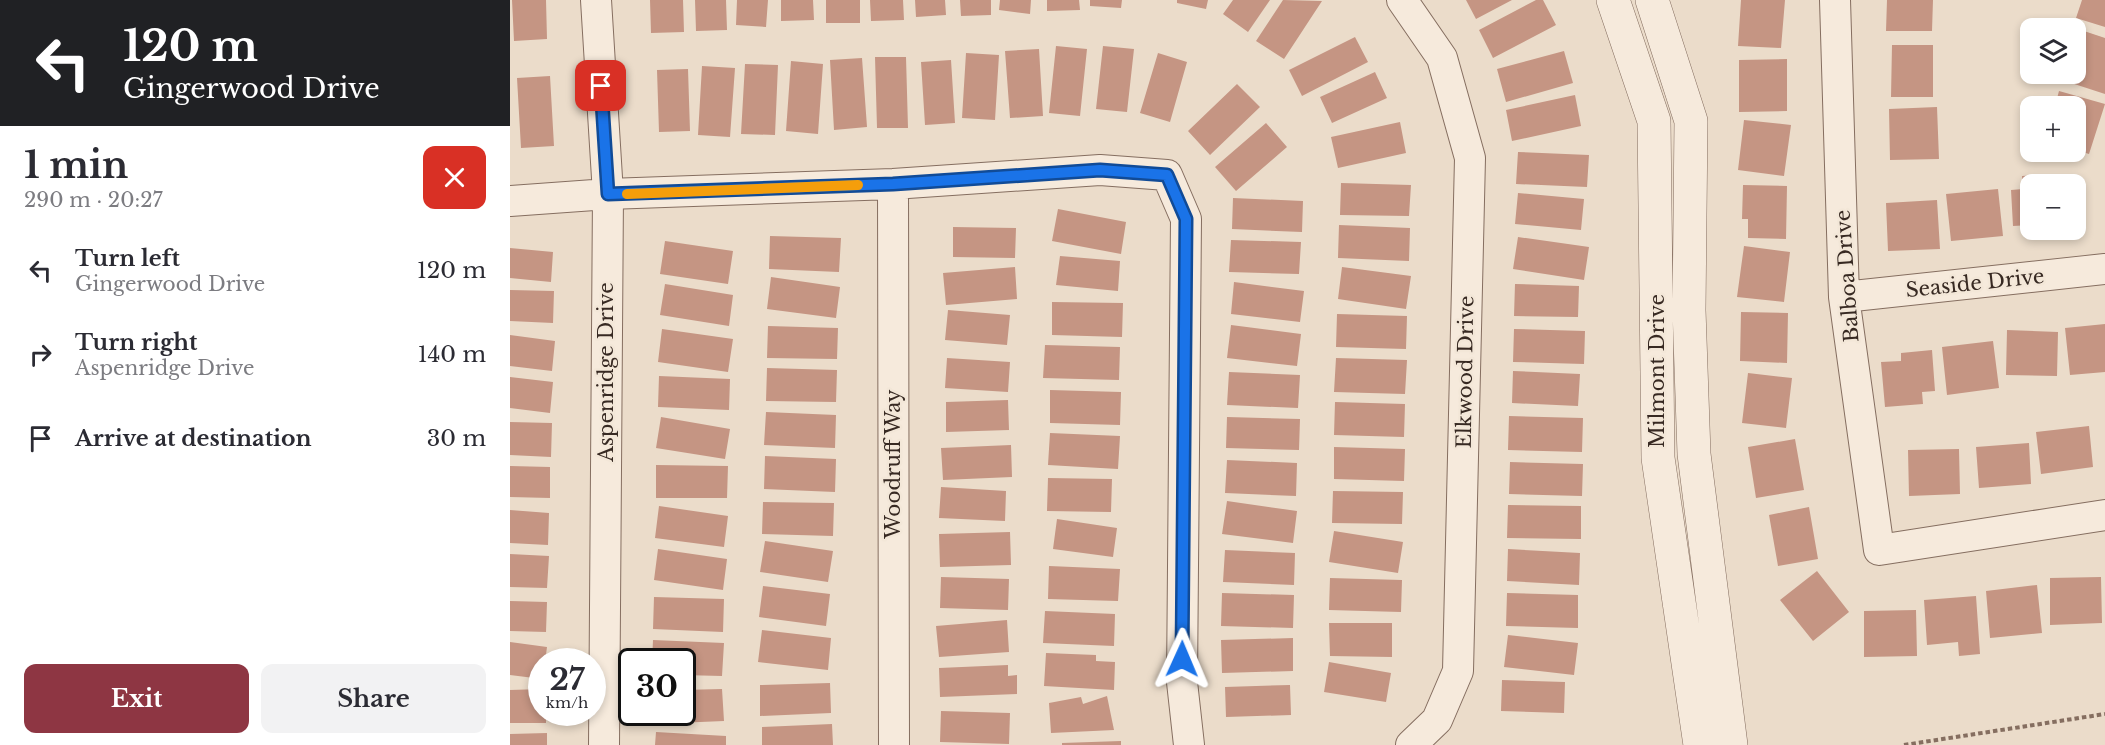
<!DOCTYPE html>
<html lang="en">
<head>
<meta charset="utf-8">
<style>
  :root { --surface:#fff; --page:#f2f2f3; --text:#2b2b33; --muted:#7c7c81; --accent:#8e3643 }
  body { margin:0; font-family:"Libre Baskerville",serif; background:var(--page); color:var(--text); height:100vh; display:flex; flex-direction:column; font-size:22px; white-space:nowrap }
  * { box-sizing:border-box; margin:0 }
  p { font-size:20px; color:var(--muted) }
  .icon { flex:none; width:33px; height:33px; fill:none; stroke:currentColor; stroke-width:2; stroke-linecap:round; stroke-linejoin:round }
  .map { position:relative; flex:1; overflow:hidden }
  .details { display:flex; flex-direction:column; background:var(--surface); width:510px }
  .details>* { flex:none }
  .banner { background:#202124; color:#fff; overflow:hidden }
  .buttons { position:absolute; left:1510px; top:18px; display:grid; gap:12px }
  .buttons a { display:grid; place-items:center; width:66px; height:66px; border-radius:12px; background:var(--surface); box-shadow:0 3px 9px #0003; font-size:30px }
  .speed { position:absolute; left:18px; top:648px; display:flex; gap:12px; font-size:30px; font-weight:700; text-align:center }
  .speed>* { display:grid; place-content:center; width:78px; height:78px; border-radius:50%; background:var(--surface); box-shadow:0 3px 9px #0003; line-height:1 }
  .speed small { font-size:15px; font-weight:400 }
  .speed .limit { border:3px solid #111; border-radius:9px; background:#fff; color:#111 }
  .pin { position:absolute; display:grid; place-items:center; width:51px; height:51px; color:#fff; margin:-26px; border-radius:12px; box-shadow:0 3px 9px #0006 }
  .me { position:absolute; width:66px; margin:-33px; rotate:1deg; stroke-linejoin:round; filter:drop-shadow(0 0 4px #0008) }
  .turn { display:flex; align-items:center; gap:21px; height:126px; padding:0 24px; font-size:27px }
  .turn .icon { width:78px; height:78px; stroke-width:2.5 }
  .turn b { display:block; font-size:42px; line-height:51px }
  .round { display:grid; place-items:center; flex:none; width:63px; height:63px; border-radius:12px; background:var(--page) }
  .headline { display:flex; align-items:center; justify-content:space-between; height:102px; padding:0 24px }
  h1 { font-size:36px; font-weight:700; line-height:45px }
  .button { display:flex; gap:12px; margin-top:auto; padding:12px 24px }
  .button a { flex:1; height:69px; border-radius:12px; background:var(--accent); color:#fff; font-size:24px; font-weight:700; line-height:69px; text-align:center }
  .button a+a { background:var(--page); color:var(--text) }
  ul { padding:0; list-style:none }
  li { display:flex; align-items:center; gap:18px; height:84px; padding:0 24px }
  li div { flex:1 }
  li b { display:block; font-size:22px }
  li em { font-style:normal }
  main { display:flex; flex:1; min-height:0 }
  .map>svg:first-child { display:block }
</style>
</head>
<body>
<main>
<section class="details">
<div class="banner">
<div class="turn"><svg class="icon" aria-label="left" viewBox="0 0 24 24"><path d="M17 20v-9H6M10 6l-5 5 5 5"/></svg><div><b>120 m</b>Gingerwood Drive</div></div>
</div>
<div class="headline"><div><h1>1 min</h1><p>290 m · 20:27</p></div><a class="round" style="background:#d93025;color:#fff"><svg class="icon" aria-label="close" viewBox="0 0 24 24"><path d="M6 6l12 12M18 6L6 18"/></svg></a></div>
<ul>
<li><svg class="icon" aria-label="left" viewBox="0 0 24 24"><path d="M17 20v-9H6M10 6l-5 5 5 5"/></svg><div><b>Turn left</b><p>Gingerwood Drive</p></div><em>120 m</em></li>
<li><svg class="icon" aria-label="right" viewBox="0 0 24 24"><path d="M7 20v-9h11M14 6l5 5-5 5"/></svg><div><b>Turn right</b><p>Aspenridge Drive</p></div><em>140 m</em></li>
<li><svg class="icon" aria-label="arrive" viewBox="0 0 24 24"><path d="M6 21V4h12l-3 4 3 4H6"/></svg><div><b>Arrive at destination</b></div><em>30 m</em></li>
</ul>
<div class="button"><a>Exit</a><a>Share</a></div>
</section>
<div class="map">
<svg width="1595" height="745" viewBox="0 0 1595 745">
  <rect width="100%" height="100%" fill="#ebdcca"/>
  <path fill="#c59583" d="M 2,0 L 36,0 L 37,39 L 4,41 Z
    M 140,0 L 173,0 L 174,32 L 141,33 Z
    M 185,0 L 216,0 L 217,30 L 186,31 Z
    M 227,0 L 258,0 L 256,27 L 226,25 Z
    M 271,0 L 303,0 L 304,20 L 271,21 Z
    M 316,0 L 350,0 L 350,23 L 316,23 Z
    M 360,0 L 393,0 L 394,20 L 361,21 Z
    M 405,0 L 435,0 L 436,15 L 406,17 Z
    M 450,0 L 481,0 L 481,15 L 451,16 Z
    M 490,0 L 521,0 L 520,14 L 489,10 Z
    M 537,0 L 569,0 L 570,10 L 537,11 Z
    M 580,0 L 612,0 L 611,8 L 580,6 Z
    M 667,0 L 698,0 L 696,9 L 667,3 Z
    M 723,0 L 760,0 L 738,32 L 713,14 Z
    M 773,0 L 812,1 L 774,59 L 746,41 Z
    M 956,0 L 1002,0 L 966,19 Z
    M 1026,0 L 1033,0 L 1046,25 L 983,58 L 969,30 Z
    M 1231,0 L 1275,0 L 1271,48 L 1228,46 Z
    M 1377,0 L 1423,0 L 1422,31 L 1376,31 Z
    M 1572,0 L 1595,0 L 1595,27 L 1566,18 Z
    M 1568,29 L 1595,38 L 1595,94 L 1552,80 L 1554,74 L 1566,74 L 1566,36 Z
    M 845,37 L 858,62 L 792,96 L 779,70 Z
    M 1382,45 L 1423,45 L 1423,97 L 1381,97 Z
    M 546,46 L 577,49 L 570,116 L 539,113 Z
    M 593,46 L 624,49 L 617,112 L 586,109 Z
    M 529,49 L 533,116 L 500,118 L 495,51 Z
    M 1054,51 L 1063,83 L 996,102 L 987,69 Z
    M 456,53 L 489,55 L 485,120 L 452,118 Z
    M 648,53 L 677,62 L 660,122 L 630,113 Z
    M 365,57 L 396,57 L 398,128 L 367,128 Z
    M 352,58 L 357,127 L 324,130 L 320,60 Z
    M 1277,59 L 1277,111 L 1229,112 L 1229,60 Z
    M 441,60 L 445,123 L 415,125 L 411,62 Z
    M 281,61 L 313,64 L 308,134 L 276,131 Z
    M 235,64 L 268,65 L 265,135 L 231,134 Z
    M 192,66 L 225,68 L 220,137 L 188,135 Z
    M 178,69 L 180,131 L 149,132 L 147,70 Z
    M 865,72 L 877,98 L 822,123 L 810,97 Z
    M 40,76 L 44,146 L 11,148 L 7,78 Z
    M 727,84 L 750,107 L 700,155 L 678,131 Z
    M 1549,91 L 1595,104 L 1579,154 L 1566,150 L 1566,106 L 1545,106 Z
    M 1065,95 L 1071,126 L 1002,141 L 996,110 Z
    M 1427,107 L 1429,159 L 1380,160 L 1379,109 Z
    M 1234,120 L 1281,125 L 1274,176 L 1228,170 Z
    M 890,122 L 896,153 L 828,168 L 821,137 Z
    M 756,123 L 777,147 L 726,191 L 705,167 Z
    M 1008,152 L 1079,155 L 1077,187 L 1006,184 Z
    M 1550,174 L 1551,184 L 1521,184 L 1521,225 L 1503,226 L 1501,190 L 1513,189 L 1512,176 Z
    M 831,183 L 901,185 L 899,216 L 830,215 Z
    M 1233,185 L 1277,186 L 1276,239 L 1238,238 L 1238,219 L 1232,219 Z
    M 1488,189 L 1493,236 L 1441,241 L 1436,194 Z
    M 1008,193 L 1074,199 L 1071,230 L 1005,224 Z
    M 723,198 L 793,201 L 792,232 L 722,229 Z
    M 1427,200 L 1430,249 L 1378,251 L 1376,203 Z
    M 548,209 L 616,222 L 611,254 L 542,241 Z
    M 829,225 L 900,228 L 899,261 L 828,258 Z
    M 443,227 L 506,228 L 505,258 L 443,257 Z
    M 260,236 L 331,238 L 329,272 L 259,269 Z
    M 1008,237 L 1079,247 L 1074,280 L 1003,269 Z
    M 721,240 L 791,242 L 789,274 L 719,272 Z
    M 155,241 L 223,251 L 218,284 L 150,274 Z
    M 1234,246 L 1280,252 L 1274,302 L 1227,297 Z
    M 0,248 L 43,252 L 41,282 L 0,278 Z
    M 550,256 L 610,261 L 608,291 L 546,285 Z
    M 505,267 L 507,299 L 436,305 L 433,273 Z
    M 832,267 L 901,276 L 896,309 L 828,299 Z
    M 261,277 L 330,287 L 326,318 L 257,309 Z
    M 724,282 L 794,291 L 790,322 L 721,314 Z
    M 155,284 L 223,295 L 219,326 L 150,315 Z
    M 1005,284 L 1069,286 L 1068,317 L 1004,316 Z
    M 0,290 L 44,291 L 43,323 L 0,321 Z
    M 542,302 L 613,303 L 612,337 L 542,335 Z
    M 438,310 L 500,315 L 497,345 L 435,340 Z
    M 1231,312 L 1278,313 L 1277,363 L 1230,361 Z
    M 827,314 L 897,316 L 896,349 L 826,347 Z
    M 1595,324 L 1595,372 L 1560,375 L 1555,328 Z
    M 721,325 L 791,334 L 787,366 L 717,358 Z
    M 258,326 L 328,328 L 327,359 L 257,358 Z
    M 152,329 L 223,339 L 218,372 L 148,362 Z
    M 1004,329 L 1075,331 L 1074,364 L 1003,362 Z
    M 1497,330 L 1548,332 L 1547,376 L 1496,375 Z
    M 0,335 L 45,341 L 42,371 L 0,366 Z
    M 1483,341 L 1489,388 L 1437,395 L 1432,347 Z
    M 535,345 L 610,347 L 609,380 L 533,378 Z
    M 1422,350 L 1425,391 L 1412,392 L 1413,404 L 1375,407 L 1371,362 L 1391,361 L 1391,353 Z
    M 437,358 L 500,362 L 498,392 L 435,388 Z
    M 826,358 L 897,360 L 895,394 L 824,392 Z
    M 257,368 L 327,370 L 326,402 L 256,401 Z
    M 1003,371 L 1070,374 L 1068,406 L 1002,403 Z
    M 719,372 L 790,375 L 788,408 L 717,405 Z
    M 1238,373 L 1282,378 L 1276,428 L 1232,423 Z
    M 149,376 L 220,379 L 219,410 L 148,407 Z
    M 0,377 L 43,382 L 40,413 L 0,408 Z
    M 540,390 L 611,392 L 610,425 L 540,423 Z
    M 498,400 L 499,430 L 436,432 L 436,402 Z
    M 825,402 L 895,404 L 894,437 L 824,435 Z
    M 256,412 L 326,415 L 325,448 L 254,445 Z
    M 999,416 L 1073,418 L 1072,452 L 998,450 Z
    M 151,417 L 220,429 L 215,459 L 146,448 Z
    M 717,417 L 790,419 L 789,450 L 716,448 Z
    M 0,422 L 42,423 L 41,457 L 0,455 Z
    M 1579,426 L 1583,467 L 1531,474 L 1526,432 Z
    M 540,433 L 610,436 L 608,469 L 538,465 Z
    M 1285,439 L 1294,490 L 1246,498 L 1238,447 Z
    M 1519,443 L 1521,484 L 1469,488 L 1466,447 Z
    M 501,445 L 502,477 L 433,480 L 431,448 Z
    M 824,447 L 895,449 L 894,481 L 824,479 Z
    M 1449,449 L 1450,494 L 1399,496 L 1398,450 Z
    M 255,456 L 326,459 L 325,492 L 254,489 Z
    M 717,460 L 787,463 L 786,496 L 715,493 Z
    M 1000,462 L 1073,464 L 1072,496 L 999,494 Z
    M 146,465 L 218,466 L 217,498 L 146,498 Z
    M 0,466 L 40,467 L 40,498 L 0,497 Z
    M 538,478 L 602,479 L 601,512 L 537,511 Z
    M 431,487 L 496,491 L 495,521 L 429,518 Z
    M 823,491 L 893,492 L 892,524 L 822,523 Z
    M 717,501 L 787,511 L 783,543 L 712,534 Z
    M 253,502 L 324,503 L 323,536 L 252,534 Z
    M 998,505 L 1071,506 L 1071,539 L 997,538 Z
    M 149,506 L 218,516 L 214,547 L 145,538 Z
    M 1299,507 L 1308,559 L 1268,566 L 1259,515 Z
    M 0,510 L 39,513 L 38,545 L 0,543 Z
    M 547,519 L 607,528 L 603,557 L 543,549 Z
    M 824,531 L 893,542 L 888,573 L 819,562 Z
    M 500,532 L 501,565 L 430,567 L 429,534 Z
    M 255,541 L 323,551 L 318,582 L 250,572 Z
    M 148,549 L 217,559 L 213,590 L 144,580 Z
    M 998,549 L 1070,553 L 1069,585 L 997,581 Z
    M 715,550 L 785,553 L 784,585 L 713,582 Z
    M 0,554 L 39,556 L 37,588 L 0,587 Z
    M 539,566 L 610,569 L 608,601 L 538,599 Z
    M 1307,571 L 1339,612 L 1303,641 L 1270,600 Z
    M 431,577 L 499,579 L 498,610 L 430,608 Z
    M 1591,577 L 1592,623 L 1540,625 L 1540,578 Z
    M 820,578 L 892,580 L 891,612 L 819,610 Z
    M 1527,585 L 1532,633 L 1480,638 L 1476,591 Z
    M 253,586 L 320,594 L 316,626 L 249,617 Z
    M 712,593 L 784,595 L 783,628 L 711,626 Z
    M 997,593 L 1068,595 L 1068,628 L 996,626 Z
    M 1466,596 L 1470,654 L 1449,656 L 1448,642 L 1417,645 L 1414,600 Z
    M 144,597 L 214,599 L 213,632 L 143,629 Z
    M 0,601 L 37,602 L 36,632 L 0,631 Z
    M 1406,610 L 1407,656 L 1354,657 L 1354,611 Z
    M 535,611 L 605,614 L 604,646 L 533,643 Z
    M 497,620 L 499,652 L 429,657 L 426,626 Z
    M 819,623 L 882,623 L 882,657 L 820,656 Z
    M 252,630 L 321,638 L 318,670 L 248,662 Z
    M 998,635 L 1068,643 L 1064,675 L 994,667 Z
    M 783,638 L 783,671 L 712,673 L 711,640 Z
    M 143,640 L 214,643 L 212,676 L 172,675 L 172,662 L 142,662 Z
    M 0,642 L 37,647 L 35,662 L 32,662 L 32,679 L 0,675 Z
    M 536,653 L 586,655 L 586,661 L 605,662 L 604,690 L 534,686 Z
    M 819,662 L 881,673 L 876,702 L 814,692 Z
    M 498,665 L 498,676 L 507,675 L 507,694 L 430,697 L 429,668 Z
    M 992,680 L 1055,682 L 1054,713 L 991,711 Z
    M 320,683 L 321,713 L 250,716 L 250,685 Z
    M 780,685 L 781,715 L 716,717 L 715,687 Z
    M 32,689 L 32,712 L 36,712 L 36,723 L 0,723 L 0,690 Z
    M 212,689 L 214,721 L 143,724 L 143,712 L 172,712 L 172,690 Z
    M 597,696 L 604,730 L 541,733 L 539,703 L 571,697 L 573,704 Z
    M 431,711 L 500,713 L 499,744 L 430,742 Z
    M 322,724 L 323,745 L 252,745 L 252,727 Z
    M 146,732 L 216,736 L 216,745 L 145,745 Z
    M 37,733 L 37,745 L 0,745 L 0,734 Z
    M 611,741 L 611,745 L 552,745 L 552,743 Z"/>
  <g fill="none" stroke-linecap="round" stroke-linejoin="round">
    <g stroke="#856e60" stroke-width="32">
      <path id="minor" d="M 86,0 L 98,194 L 94,745
        M 892,0 L 932,58 L 960,158 L 948,671 L 927,720 L 901,745
        M 1325,0 L 1334,297 L 1369,550 L 1595,515
        M 383,184 L 384,745
        M 0,201 L 98,194 L 383,184 L 590,170 L 657,175 L 676,219 L 672,682 L 679,745
        M 1334,297 L 1595,269"/>
    </g>
    <g stroke="#856e60" stroke-width="34">
      <path id="tertiary" d="M 1103,0 L 1144,121 L 1148,458 L 1190,745
        M 1142,0 L 1181,121 L 1179,310 L 1184,454 L 1221,745"/>
    </g>
    <path stroke="#856e60" stroke-width="4" stroke-dasharray="4.5 3" stroke-linecap="butt" d="M 1394,745 L 1595,714"/>
    <use href="#minor" stroke="#f6eadc" stroke-width="30"/>
    <use href="#tertiary" stroke="#f6eadc" stroke-width="33"/>
  </g>
  <g fill="none" stroke-linecap="round" stroke-linejoin="round">
    <g stroke="#114b97" stroke-width="15">
      <path id="route" d="M 91,86 L 98,194 L 383,184 L 590,170 L 657,175 L 676,219 L 672,659"/>
    </g>
    <use href="#route" stroke="#1a73e8" stroke-width="10"/>
    <path stroke="#f59e0b" stroke-width="10" d="M 117,194 L 348,185"/>
  </g>
  <g text-anchor="middle" stroke-width="5" stroke-linejoin="round" paint-order="stroke">
    <g font-size="20" fill="#372922" stroke="#f3e7d8">
      <text transform="translate(1337 276) rotate(-94)" y="7">Balboa Drive</text>
      <text transform="translate(1465 283) rotate(-6)" y="7">Seaside Drive</text>
      <text transform="translate(1147 371) rotate(-90)" y="7">Milmont Drive</text>
      <text transform="translate(96 372) rotate(-90)" y="7">Aspenridge Drive</text>
      <text transform="translate(955 372) rotate(-89)" y="7">Elkwood Drive</text>
      <text transform="translate(383 464) rotate(-90)" y="7">Woodruff Way</text>
    </g>
  </g>
</svg>
<div class="buttons">
<a><svg class="icon" aria-label="layers" viewBox="0 0 24 24"><path d="M12 4l9 5-9 5-9-5zM3 14l9 5 9-5"/></svg></a>
<a>+</a>
<a>−</a>
</div>
<div class="speed"><div>27<small>km/h</small></div><div class="limit">30</div></div>
<div class="pin" style="left:91px;top:86px;background:#d93025"><svg class="icon" aria-label="arrive" viewBox="0 0 24 24"><path d="M6 21V4h12l-3 4 3 4H6"/></svg></div>
<svg class="me" style="left:672px;top:659px" viewBox="-20 -20 40 40"><path d="M0-17L14 15 0 8-14 15z" fill="#1a73e8" stroke="#fff" stroke-width="4"/></svg>
</div>
</main>
</body>
</html>
